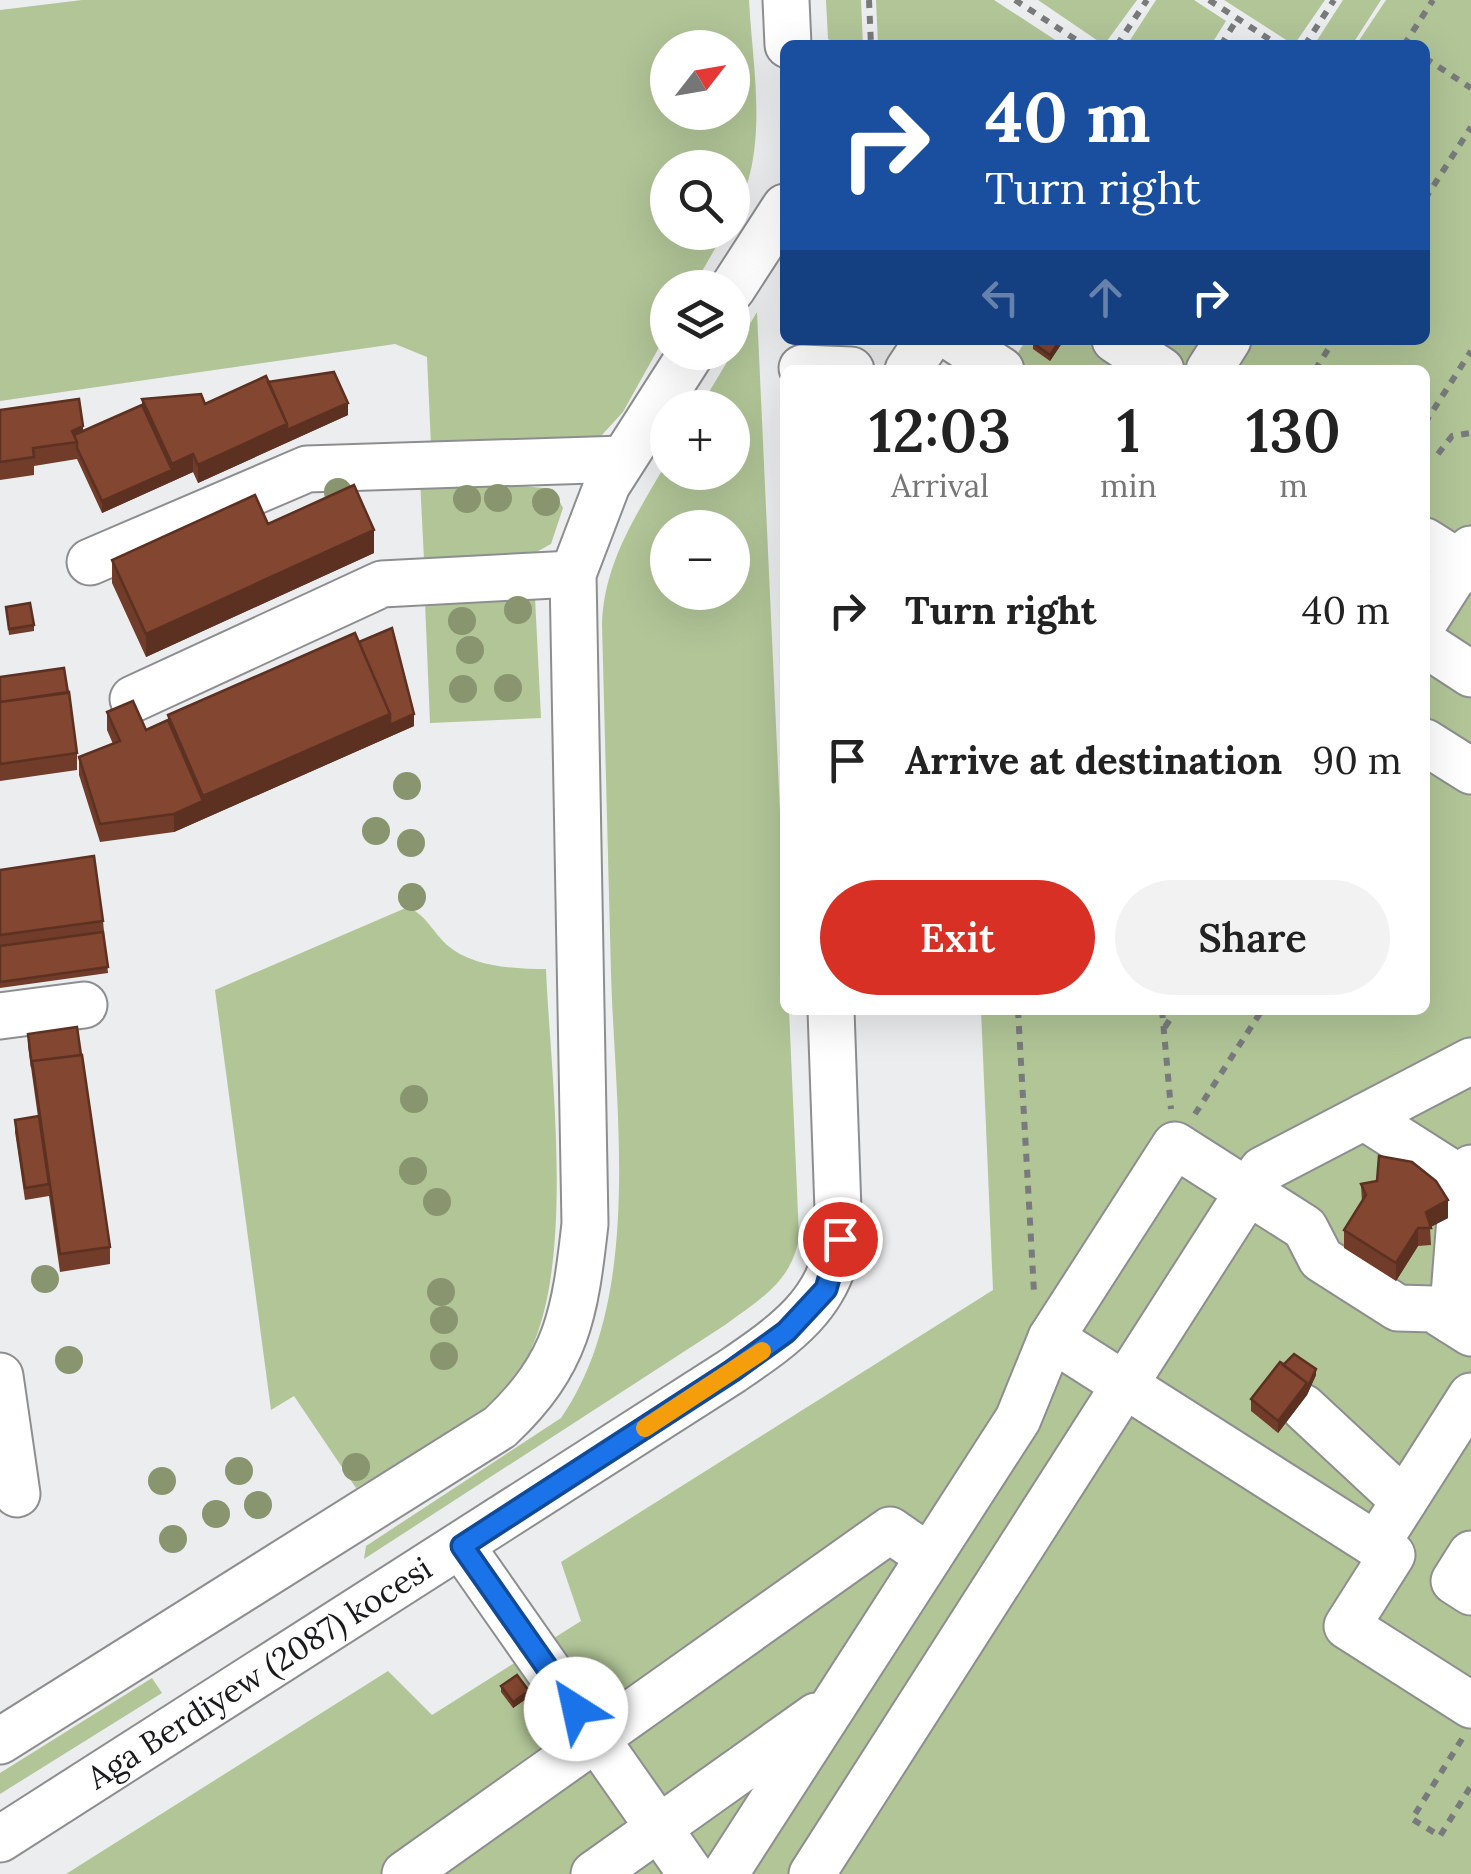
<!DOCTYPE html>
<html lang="en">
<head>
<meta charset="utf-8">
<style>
  :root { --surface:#fff; --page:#f2f2f2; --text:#222; --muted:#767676; --accent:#d93025 }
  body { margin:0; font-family:Lora,serif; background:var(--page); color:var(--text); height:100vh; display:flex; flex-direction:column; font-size:38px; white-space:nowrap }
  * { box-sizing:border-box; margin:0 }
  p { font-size:32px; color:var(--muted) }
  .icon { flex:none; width:55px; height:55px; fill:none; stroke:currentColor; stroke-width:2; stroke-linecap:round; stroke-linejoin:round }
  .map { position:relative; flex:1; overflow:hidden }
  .sheet { position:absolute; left:780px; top:365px; width:650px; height:650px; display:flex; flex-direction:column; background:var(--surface); border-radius:15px; box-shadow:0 10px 40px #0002 }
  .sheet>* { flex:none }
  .guide { position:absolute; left:780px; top:40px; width:650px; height:305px; border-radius:15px; box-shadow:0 10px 40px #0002; background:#1a4fa0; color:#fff; overflow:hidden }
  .needle { width:65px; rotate:59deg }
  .buttons { position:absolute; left:650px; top:30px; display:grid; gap:20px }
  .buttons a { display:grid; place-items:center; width:100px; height:100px; border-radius:50%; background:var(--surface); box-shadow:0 10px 40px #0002; font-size:50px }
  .pin { position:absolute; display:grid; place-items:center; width:85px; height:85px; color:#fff; margin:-42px; border:5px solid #fff; border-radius:50%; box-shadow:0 2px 10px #0007 }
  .me { position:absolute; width:110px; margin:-55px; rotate:325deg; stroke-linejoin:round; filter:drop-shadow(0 0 8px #0008) }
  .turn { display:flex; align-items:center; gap:35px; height:210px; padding:0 40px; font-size:45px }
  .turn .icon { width:130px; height:130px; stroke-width:2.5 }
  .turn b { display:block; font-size:70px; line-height:85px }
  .lanes { display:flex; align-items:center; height:95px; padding:0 40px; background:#0003; justify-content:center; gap:50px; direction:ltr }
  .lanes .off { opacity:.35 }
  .eta { display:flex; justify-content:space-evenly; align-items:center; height:170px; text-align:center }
  .eta b { font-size:60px; font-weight:600; line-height:70px }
  .cta { display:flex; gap:20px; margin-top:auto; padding:20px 40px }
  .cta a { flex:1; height:115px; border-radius:60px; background:var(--accent); color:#fff; font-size:40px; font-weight:600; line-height:115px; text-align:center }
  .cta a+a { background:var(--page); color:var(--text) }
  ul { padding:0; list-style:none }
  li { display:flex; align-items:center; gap:30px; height:150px; padding:0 40px }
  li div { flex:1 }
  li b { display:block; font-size:38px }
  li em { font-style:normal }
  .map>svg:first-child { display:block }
</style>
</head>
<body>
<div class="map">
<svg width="1471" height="1874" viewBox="0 0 1471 1874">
  <rect width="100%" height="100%" fill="#ecedef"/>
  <path fill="#b1c597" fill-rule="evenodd" d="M 82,0 L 749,0 C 753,74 770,151 733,218 L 732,168 L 668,168 L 668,232 L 724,233 L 693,287 L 668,288 L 667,333 L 623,412 L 601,436 L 583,443 L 431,445 L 427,357 L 395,344 L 0,401 L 0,10 ZM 668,48 L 732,48 L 732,112 L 668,112 Z
    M 826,0 L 861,0 L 863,45 L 837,45 L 828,39 Z
    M 876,0 L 994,0 L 1063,45 L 878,45 Z
    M 1038,0 L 1137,0 L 1104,45 Z
    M 1156,0 L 1194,0 L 1226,21 L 1211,45 L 1127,45 Z
    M 1224,0 L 1325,0 L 1294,45 Z
    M 1343,0 L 1381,0 L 1352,45 L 1314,45 Z
    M 1386,0 L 1471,0 L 1471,1874 L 66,1874 L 388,1671 L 432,1715 L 581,1621 L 561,1562 L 993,1290 L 981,1010 L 1425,1010 L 1425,370 L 1007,370 L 1026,340 L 1425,340 L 1425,45 L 1356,45 Z
    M 757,312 L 785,921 L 785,1010 L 789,1010 L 799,1236 C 793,1281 759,1300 725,1325 L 364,1559 L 366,1546 L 561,1418 C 644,1298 615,1111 611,973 C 608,857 605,740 602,624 C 604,562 637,514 667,462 L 668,472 L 732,472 L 732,408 L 700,407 ZM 668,528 L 732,528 L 732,592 L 668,592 Z
    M 443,478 L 553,489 L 563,508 L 551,544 L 531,555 L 424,560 L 420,479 Z
    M 535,597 L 541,718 L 430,723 L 425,602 Z
    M 408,907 C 427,916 432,931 447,945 C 472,967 514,969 546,969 C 550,1076 582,1298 512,1380 C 470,1430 412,1458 356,1488 L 294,1396 L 271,1410 L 215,990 Z
    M 152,1678 L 162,1693 L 0,1794 L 0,1773 Z"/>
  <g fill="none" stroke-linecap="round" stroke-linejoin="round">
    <g stroke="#8d8e90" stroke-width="49">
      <g id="minor">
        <path d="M 786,0 L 788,45"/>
        <path d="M 732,289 L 785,207"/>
        <path d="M 955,340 L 1001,370"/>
        <path d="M 1115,340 L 1161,370"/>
        <path d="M 802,368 L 851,370"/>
        <path d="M 908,370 L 928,340"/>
        <path d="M 1209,370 L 1228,340"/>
        <path d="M 1425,541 L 1471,570"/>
        <path d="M 90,562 L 307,469 L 623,459"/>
        <path d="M 1425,621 L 1471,549"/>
        <path d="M 1425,644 L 1471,674"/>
        <path d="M 133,699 L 382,584 L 573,574"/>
        <path d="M 1425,742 L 1471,771"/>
        <path d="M 0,1016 L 84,1005"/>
        <path d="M 1364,1117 L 1463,1180"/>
        <path d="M 1452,1321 L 1463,1180 L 1471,1168"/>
        <path d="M 1051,1338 L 1392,1555 L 1347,1626 L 1471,1705"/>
        <path d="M 0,1376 L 17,1494"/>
        <path d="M 1303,1407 L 1404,1501"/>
        <path d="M 1376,1545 L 1471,1396"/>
        <path d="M 462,1547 L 691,1874"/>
        <path d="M 1471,1554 L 1454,1581 L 1471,1592"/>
        <path d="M 0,1741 L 500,1427 C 568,1363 575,1313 585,1224 L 573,574 L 607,485 L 692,352"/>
        <path id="s1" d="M 0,1839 L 732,1371 C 783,1336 831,1304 839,1239 L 831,1010"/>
        <path d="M 405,1874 L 890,1530 L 929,1557"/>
        <path d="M 594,1874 L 816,1716"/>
        <path d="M 725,1874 L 1018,1419 L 1051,1338 L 1175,1145 L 1305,1228 L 1321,1259 L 1398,1308 L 1433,1309 L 1471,1333"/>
        <path d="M 812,1874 L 1262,1170 L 1471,1061"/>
      </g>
    </g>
    <path stroke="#797a7b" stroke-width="6" stroke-dasharray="8 8" stroke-linecap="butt" d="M 869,0 L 871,45
      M 1015,0 L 1084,45
      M 1209,0 L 1278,45
      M 1117,45 L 1147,0
      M 1221,45 L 1238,18
      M 1305,45 L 1334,0
      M 1404,45 L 1433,0
      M 1425,58 L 1471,88
      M 1425,199 L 1471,127
      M 1315,370 L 1334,340
      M 1425,423 L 1471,351
      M 1438,454 L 1452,436 L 1471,433
      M 1018,1010 L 1034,1292
      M 1162,1010 L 1171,1109
      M 1165,1027 L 1176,1010
      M 1195,1114 L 1262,1010
      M 1279,1369 L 1288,1358
      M 1462,1739 L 1412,1819 L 1440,1836 L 1471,1786"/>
    <use href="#minor" stroke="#fff" stroke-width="45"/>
  </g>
  <g fill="#88956f">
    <circle cx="338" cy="492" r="14"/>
    <circle cx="498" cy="498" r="14"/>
    <circle cx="467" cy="499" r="14"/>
    <circle cx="546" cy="502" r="14"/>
    <circle cx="518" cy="610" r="14"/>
    <circle cx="462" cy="621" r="14"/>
    <circle cx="470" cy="650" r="14"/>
    <circle cx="508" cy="688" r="14"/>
    <circle cx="463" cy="689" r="14"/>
    <circle cx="407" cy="786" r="14"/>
    <circle cx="376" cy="831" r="14"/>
    <circle cx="411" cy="843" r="14"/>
    <circle cx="412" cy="897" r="14"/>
    <circle cx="414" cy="1099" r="14"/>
    <circle cx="413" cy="1171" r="14"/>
    <circle cx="437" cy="1202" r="14"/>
    <circle cx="45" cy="1279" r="14"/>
    <circle cx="441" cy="1292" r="14"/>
    <circle cx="444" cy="1320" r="14"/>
    <circle cx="444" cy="1356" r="14"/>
    <circle cx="69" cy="1360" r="14"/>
    <circle cx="356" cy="1467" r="14"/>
    <circle cx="239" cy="1471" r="14"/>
    <circle cx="162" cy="1481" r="14"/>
    <circle cx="258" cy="1505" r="14"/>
    <circle cx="216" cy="1514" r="14"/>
    <circle cx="173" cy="1539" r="14"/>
  </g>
  <path fill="#713c29" d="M 1062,340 L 1062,343 L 1050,361 L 1033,349 L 1033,343 Z
    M 268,382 L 348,415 L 198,483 L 193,472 L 102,513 L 77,459 L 34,466 L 34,475 L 0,480 L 0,410 L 83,432 L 142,405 L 142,399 L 205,404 Z
    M 268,524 L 374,553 L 146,657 L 112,583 L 112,560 Z
    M 6,607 L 34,625 L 34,631 L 9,635 Z
    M 359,642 L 414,726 L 174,832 L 100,842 L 79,775 L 79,757 L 113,744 L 107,730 L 107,712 L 146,730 L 168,720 L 168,715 Z
    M 0,677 L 77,753 L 77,770 L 0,781 Z
    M 0,870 L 103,921 L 108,973 L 0,988 Z
    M 28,1034 L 110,1247 L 110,1264 L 60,1272 L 49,1196 L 25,1200 L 15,1132 L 15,1120 L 38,1117 L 28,1046 Z
    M 1361,1184 L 1448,1218 L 1430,1227 L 1431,1245 L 1418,1246 L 1396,1281 L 1344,1248 L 1344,1230 L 1362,1203 Z
    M 1316,1375 L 1307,1395 L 1278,1433 L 1251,1411 L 1251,1399 Z
    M 501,1686 L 529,1697 L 513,1708 L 501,1692 Z"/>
  <path fill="#5c3122" d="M 1060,340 L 1062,340 L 1062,343 L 1050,361 L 1050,355 Z
    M 348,403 L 348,415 L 198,483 L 198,465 L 287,424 Z
    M 83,426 L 83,444 L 77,442 L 72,431 Z
    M 193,454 L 193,472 L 102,513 L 102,501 L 172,470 L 172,464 Z
    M 374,530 L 374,553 L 146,657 L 146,634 Z
    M 390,714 L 414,714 L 414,726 L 174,832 L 174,814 L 203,801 L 203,796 Z
    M 1448,1200 L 1448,1218 L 1429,1228 L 1426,1212 Z
    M 1418,1228 L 1418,1246 L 1396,1281 L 1396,1263 Z
    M 1316,1369 L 1316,1375 L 1307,1395 L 1278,1433 L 1278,1421 Z
    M 529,1691 L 529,1697 L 513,1708 L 513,1702 Z"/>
  <path fill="#834630" stroke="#5c3122" stroke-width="2.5" d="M 1035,340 L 1060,340 L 1050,355 L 1033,343 Z
    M 334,372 L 348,403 L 287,430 L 287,424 L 268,382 Z
    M 266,376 L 287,424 L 198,465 L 193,454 L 172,464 L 142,399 L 201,394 L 205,404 Z
    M 79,399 L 83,426 L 72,431 L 77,442 L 33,448 L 34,457 L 0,462 L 0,410 Z
    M 142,405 L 172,470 L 102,501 L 77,448 L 77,442 L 74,435 Z
    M 354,485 L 374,530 L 146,634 L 112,560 L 255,495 L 268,524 Z
    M 30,603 L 34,625 L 9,629 L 6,607 Z
    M 392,628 L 414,714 L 390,725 L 390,714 L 359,642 Z
    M 355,633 L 390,714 L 203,796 L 168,715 Z
    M 64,668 L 68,693 L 0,702 L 0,677 Z
    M 69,692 L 77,753 L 0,764 L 0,702 Z
    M 133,701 L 146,730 L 168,720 L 203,801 L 174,814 L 100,824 L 79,757 L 120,741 L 107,712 Z
    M 94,856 L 103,921 L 0,935 L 0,870 Z
    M 103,932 L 108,967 L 0,982 L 0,946 Z
    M 77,1027 L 81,1055 L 32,1061 L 32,1067 L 28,1034 Z
    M 82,1055 L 110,1247 L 60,1254 L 32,1061 Z
    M 39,1116 L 49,1184 L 25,1188 L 15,1120 Z
    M 1379,1156 L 1412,1162 L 1436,1181 L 1448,1200 L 1426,1212 L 1431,1228 L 1418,1228 L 1396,1263 L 1344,1230 L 1366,1195 L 1361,1184 L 1377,1181 Z
    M 1294,1354 L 1316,1369 L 1307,1389 L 1307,1383 L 1283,1365 Z
    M 1280,1362 L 1307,1383 L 1278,1421 L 1251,1399 Z
    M 517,1675 L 529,1691 L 513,1702 L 501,1686 Z"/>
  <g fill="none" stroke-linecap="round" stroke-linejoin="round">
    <g stroke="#114b97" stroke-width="25">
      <path id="route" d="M 576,1709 L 462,1546 L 732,1371 L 786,1332 L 826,1289 L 840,1239"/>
    </g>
    <use href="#route" stroke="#1a73e8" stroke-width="18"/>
    <path stroke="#f59e0b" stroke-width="18" d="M 645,1428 L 762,1351"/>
  </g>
  <g text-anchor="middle" stroke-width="10" stroke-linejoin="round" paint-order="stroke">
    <g font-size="32" fill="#191a1b" stroke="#ecedef">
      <text dy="11" stroke="none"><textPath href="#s1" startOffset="308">Aga Berdiyew (2087) kocesi</textPath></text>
    </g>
  </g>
</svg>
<div class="buttons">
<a><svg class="needle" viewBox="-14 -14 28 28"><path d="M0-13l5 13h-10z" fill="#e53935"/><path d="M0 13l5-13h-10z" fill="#767676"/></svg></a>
<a><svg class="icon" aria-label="search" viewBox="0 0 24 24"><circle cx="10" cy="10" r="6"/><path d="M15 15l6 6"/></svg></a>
<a><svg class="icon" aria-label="layers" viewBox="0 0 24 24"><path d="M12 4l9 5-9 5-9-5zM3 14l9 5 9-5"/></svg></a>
<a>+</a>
<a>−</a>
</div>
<div class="pin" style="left:840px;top:1239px;background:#d93025"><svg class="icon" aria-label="arrive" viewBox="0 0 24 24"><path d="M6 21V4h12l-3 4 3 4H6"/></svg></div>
<svg class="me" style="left:576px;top:1709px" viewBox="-20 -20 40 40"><circle r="19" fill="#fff"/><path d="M0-13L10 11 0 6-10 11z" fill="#1a73e8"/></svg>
<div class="guide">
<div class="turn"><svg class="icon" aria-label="right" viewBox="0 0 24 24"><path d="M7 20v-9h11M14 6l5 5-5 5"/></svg><div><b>40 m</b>Turn right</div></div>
<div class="lanes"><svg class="icon off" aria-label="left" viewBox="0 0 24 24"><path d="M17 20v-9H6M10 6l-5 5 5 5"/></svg><svg class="icon off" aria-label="ahead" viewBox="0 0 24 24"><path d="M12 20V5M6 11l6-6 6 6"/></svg><svg class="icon" aria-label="right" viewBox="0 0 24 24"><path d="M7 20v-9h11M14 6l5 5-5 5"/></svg></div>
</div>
<section class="sheet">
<div class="eta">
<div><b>12:03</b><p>Arrival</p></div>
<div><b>1</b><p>min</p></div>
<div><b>130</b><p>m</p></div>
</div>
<ul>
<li><svg class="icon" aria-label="right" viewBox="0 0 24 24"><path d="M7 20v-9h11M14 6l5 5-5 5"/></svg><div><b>Turn right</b></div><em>40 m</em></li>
<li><svg class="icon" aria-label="arrive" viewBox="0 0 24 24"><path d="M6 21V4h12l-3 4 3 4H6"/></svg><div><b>Arrive at destination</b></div><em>90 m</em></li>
</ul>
<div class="cta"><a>Exit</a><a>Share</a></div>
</section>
</div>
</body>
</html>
